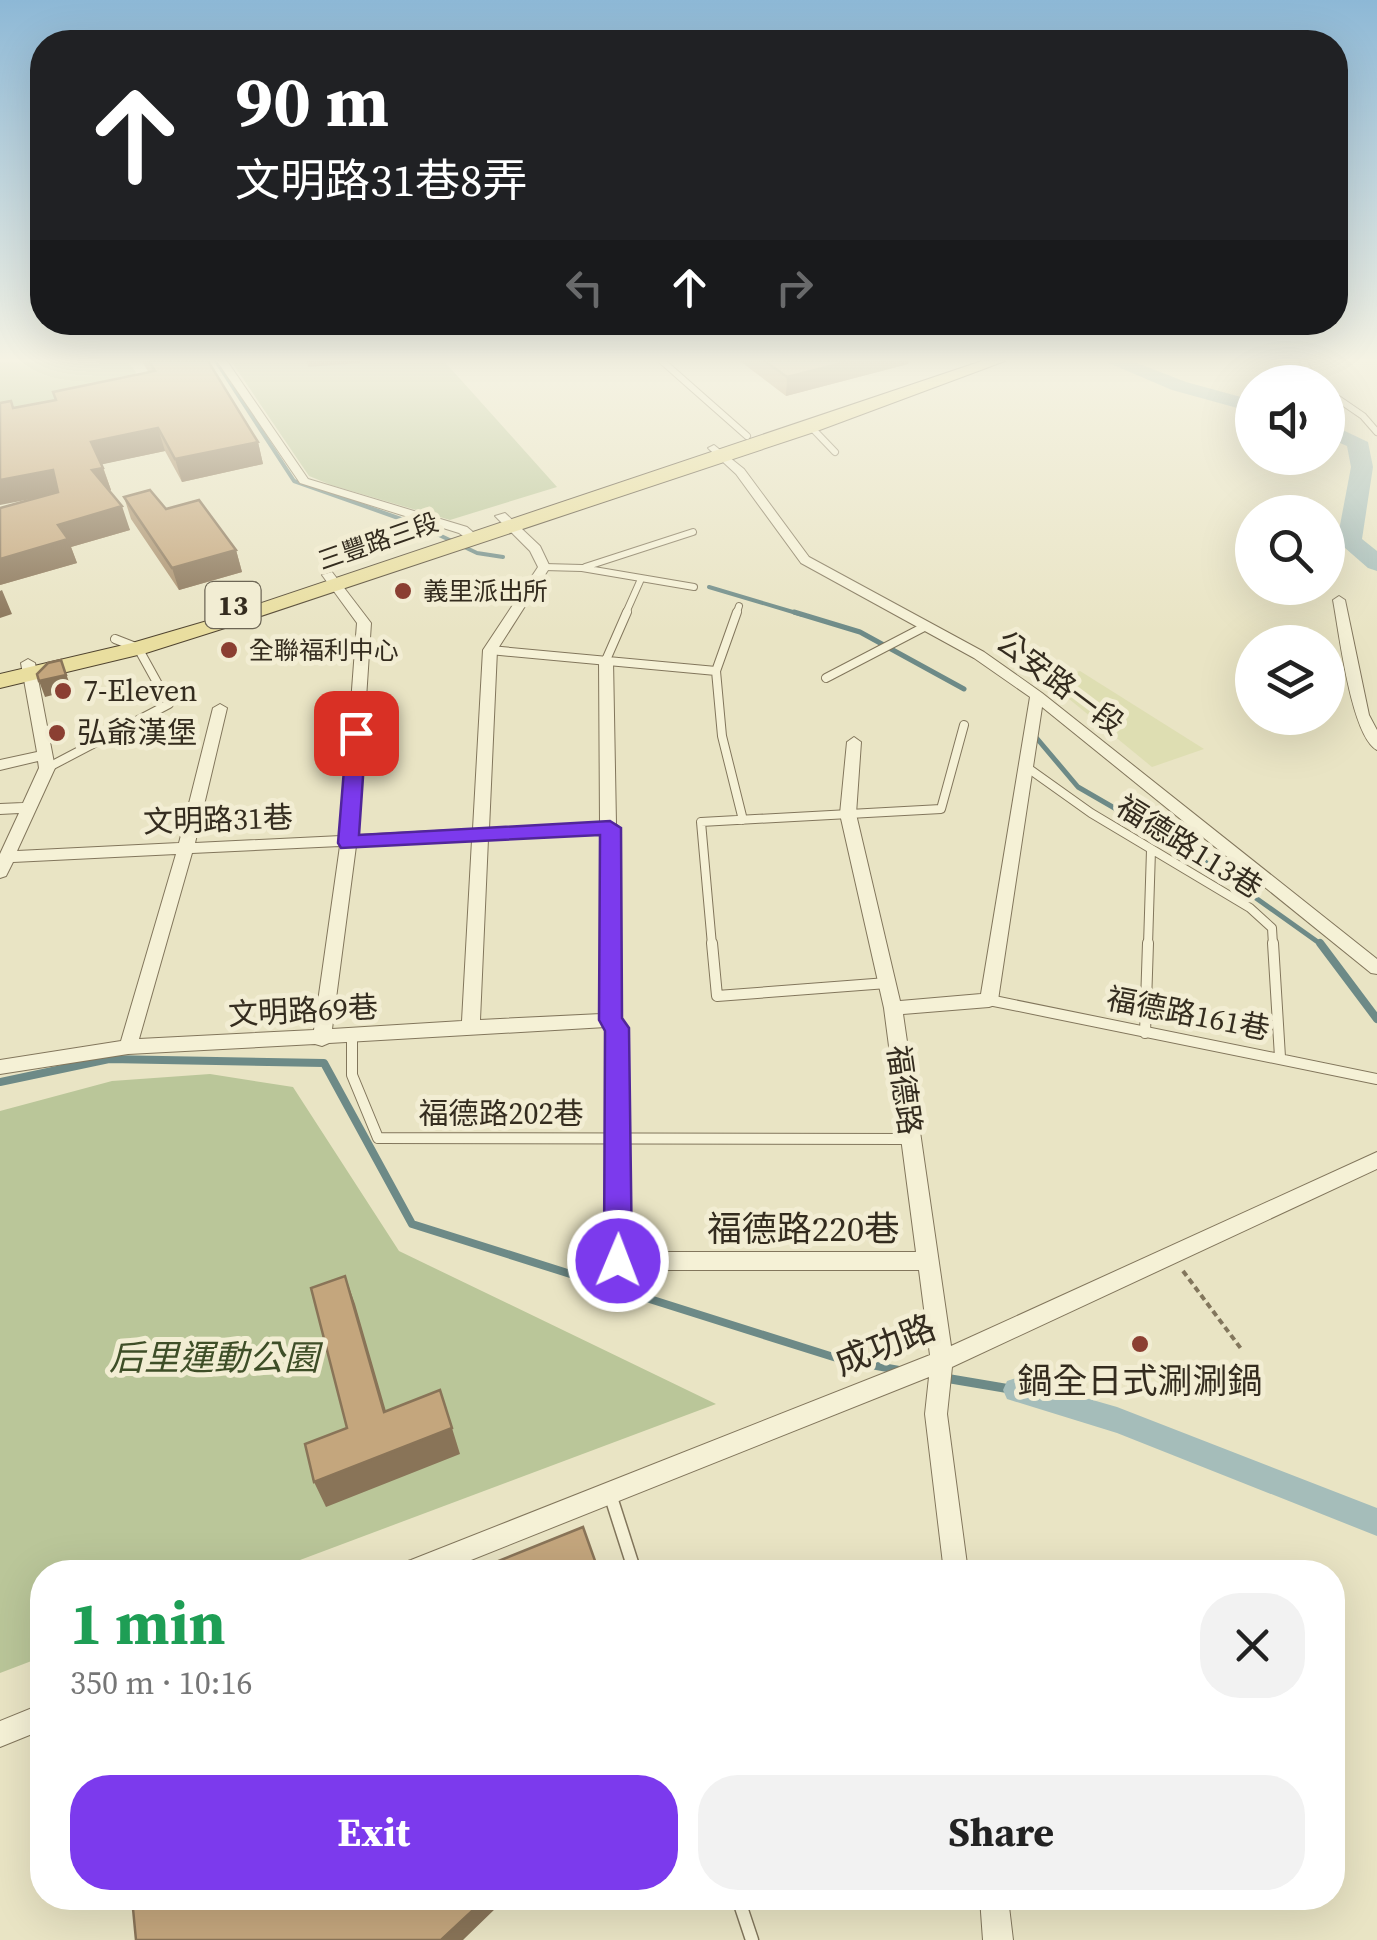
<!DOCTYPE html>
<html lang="en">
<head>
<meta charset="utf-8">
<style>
  :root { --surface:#fff; --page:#f2f2f2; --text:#222; --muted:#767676; --accent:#7c3aed }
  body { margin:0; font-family:"Source Serif 4","Noto Sans TC",serif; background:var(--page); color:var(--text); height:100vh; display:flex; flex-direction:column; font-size:38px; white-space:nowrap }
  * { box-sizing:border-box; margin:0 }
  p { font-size:32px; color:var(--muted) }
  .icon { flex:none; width:55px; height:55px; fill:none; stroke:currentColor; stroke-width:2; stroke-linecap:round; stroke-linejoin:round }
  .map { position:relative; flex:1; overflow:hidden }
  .side { position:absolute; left:30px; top:1560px; width:1315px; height:350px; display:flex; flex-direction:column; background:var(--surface); border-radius:40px; box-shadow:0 10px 40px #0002 }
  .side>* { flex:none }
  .hud { position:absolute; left:30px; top:30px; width:1318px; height:305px; border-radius:40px; box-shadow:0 10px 40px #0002; background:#202124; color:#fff; overflow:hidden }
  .controls { position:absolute; left:1235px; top:365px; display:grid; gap:20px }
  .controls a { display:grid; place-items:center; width:110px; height:110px; border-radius:50%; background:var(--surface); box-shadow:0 10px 40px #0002; font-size:50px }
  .pin { position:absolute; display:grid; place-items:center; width:85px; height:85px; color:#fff; margin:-42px; border-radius:20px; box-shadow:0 5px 15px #0006 }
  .me { position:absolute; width:110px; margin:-55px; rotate:1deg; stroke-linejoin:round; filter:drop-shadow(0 0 8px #0008) }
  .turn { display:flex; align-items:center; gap:35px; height:210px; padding:0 40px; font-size:45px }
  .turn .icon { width:130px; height:130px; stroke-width:2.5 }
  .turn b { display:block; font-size:70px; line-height:85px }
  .lanes { display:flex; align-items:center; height:95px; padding:0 40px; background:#0003; justify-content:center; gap:50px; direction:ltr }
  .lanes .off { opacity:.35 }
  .round { display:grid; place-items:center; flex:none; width:105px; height:105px; border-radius:40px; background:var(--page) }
  .summary { display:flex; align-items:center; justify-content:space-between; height:170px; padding:0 40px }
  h1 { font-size:60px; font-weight:700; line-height:75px; color:#1e9e55 }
  .button { display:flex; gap:20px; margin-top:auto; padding:20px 40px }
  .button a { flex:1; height:115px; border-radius:40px; background:var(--accent); color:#fff; font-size:40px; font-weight:700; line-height:115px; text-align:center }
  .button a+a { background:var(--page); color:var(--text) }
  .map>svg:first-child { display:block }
</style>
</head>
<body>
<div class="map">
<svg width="1377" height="1940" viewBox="0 0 1377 1940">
  <rect width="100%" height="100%" fill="#e9e4c4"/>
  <path fill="#dedeb2" d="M 1080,671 L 1204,749 L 1152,767 L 1046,680 Z"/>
  <path fill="#bac699" d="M 12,361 L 127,361 L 136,372 L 133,381 L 0,425 L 0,363 Z
    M 231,361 L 444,361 L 557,487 L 450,520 L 331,485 L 309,476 Z
    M 210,1074 L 293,1087 L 399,1251 L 716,1404 L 268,1572 L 42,1572 L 42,1657 L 0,1673 L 0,1111 L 112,1081 Z"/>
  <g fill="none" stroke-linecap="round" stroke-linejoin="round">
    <path stroke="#6d8a87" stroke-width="4" d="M 216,361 L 294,481 L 418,525 L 477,553 L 503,557
      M 709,587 L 803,615"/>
    <path stroke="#6d8a87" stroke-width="5" d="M 794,612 L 860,632 L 964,689
      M 1034,735 L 1078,787 L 1194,854 L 1322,945"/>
    <path stroke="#6d8a87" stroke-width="8" d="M 1320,943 L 1377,1019
      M 0,1082 L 109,1059 L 324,1063 L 412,1224 L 843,1360 L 899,1370"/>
    <path stroke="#6d8a87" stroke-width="9" d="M 945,1378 L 1016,1390"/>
    <path fill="#a5bdba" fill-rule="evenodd" d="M 1016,1378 L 1117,1407 L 1377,1508 L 1377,1536 L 1117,1433 L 1007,1399 L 1003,1390 L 1007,1381 Z"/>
    <path fill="#a5bdba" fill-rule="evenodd" d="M 1104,361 L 1132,361 L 1186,382 L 1252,400 L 1252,412 L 1172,390 Z
      M 1328,423 L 1368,442 L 1373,467 L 1362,539 L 1377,551 L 1377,571 L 1368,568 L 1337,541 L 1351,467 L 1347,446 L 1328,438 Z"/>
    <g stroke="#82765c" stroke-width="8">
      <path id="lane-far3" d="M 662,361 L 747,436
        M 1303,361 L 1316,382
        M 1328,392 L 1363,416 L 1377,432
        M 811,427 L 835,452
        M 544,567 L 582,568 L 694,587
        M 585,567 L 693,532
        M 625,615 L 641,579
        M 736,615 L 739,606"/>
    </g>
    <g stroke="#82765c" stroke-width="10">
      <path id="lane-far2" d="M 737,612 L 716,671 L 722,736 L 743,820
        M 490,650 L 716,671
        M 606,660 L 627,612
        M 826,678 L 926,626
        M 1025,766 L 1091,813 L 1250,908 L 1272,928 L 1273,945
        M 47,768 L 169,704 L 138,648 L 115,639
        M 712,945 L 701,822 L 941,809 L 964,725
        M 1148,945 L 1151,850"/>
    </g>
    <g stroke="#82765c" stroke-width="12">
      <path id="lane-far1" d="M 712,943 L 717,996 L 887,983
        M 1273,943 L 1280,1057
        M 989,1000 L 1377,1079
        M 1145,1033 L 1148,943
        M 352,1036 L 352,1075 L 378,1138 L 909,1139"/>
    </g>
    <g stroke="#82765c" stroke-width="15">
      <path id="lane" d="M 610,1494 L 635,1572
        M 738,1898 L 752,1940"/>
    </g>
    <g stroke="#82765c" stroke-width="2">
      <path id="street" d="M 217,361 L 227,361 L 308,479 L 467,527 L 480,538 L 470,541 L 459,533 L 300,483 Z
        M 714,445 L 744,469 L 809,557 L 984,652 L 1042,693 L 1377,959 L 1377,974 L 1371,973 L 1042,707 L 998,1000 L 995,1005 L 989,1007 L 903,1014 L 951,1346 L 1377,1152 L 1377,1169 L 952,1367 L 947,1414 L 968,1572 L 944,1572 L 925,1414 L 929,1377 L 441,1572 L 399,1572 L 402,1563 L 411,1560 L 930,1355 L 919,1270 L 618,1270 L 611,1268 L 607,1261 L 608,1030 L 606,1027 L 329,1043 L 322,1046 L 315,1044 L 128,1054 L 0,1074 L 0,1060 L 121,1041 L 176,854 L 13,862 L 6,876 L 0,878 L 0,854 L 19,813 L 0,814 L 0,804 L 23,803 L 39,768 L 38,761 L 0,770 L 0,760 L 37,752 L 21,663 L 28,659 L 35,663 L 55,768 L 17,851 L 179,843 L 213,708 L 220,704 L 227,708 L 195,843 L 341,836 L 357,623 L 322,575 L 332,572 L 371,623 L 357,835 L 473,829 L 483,650 L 538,567 L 530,551 L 495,516 L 505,513 L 540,546 L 550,567 L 497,650 L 489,829 L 600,823 L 599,660 L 606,656 L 613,660 L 616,824 L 619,828 L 616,832 L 619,1018 L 626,1028 L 628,1252 L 916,1252 L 884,1008 L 840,814 L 847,742 L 854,737 L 861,742 L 856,814 L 900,1001 L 981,994 L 1030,697 L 974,658 L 801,563 L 736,474 L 710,450 L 708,448 ZM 600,834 L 601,1014 L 480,1020 L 488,839 ZM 472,840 L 462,1021 L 332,1029 L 356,846 ZM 340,846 L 314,1030 L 139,1039 L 192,853 Z
        M 1339,596 L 1345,600 L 1369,715 L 1377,730 L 1377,750 C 1351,736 1339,631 1333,600 Z
        M 42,1704 L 42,1730 L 0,1747 L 0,1721 Z
        M 980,1898 L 1008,1898 L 1013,1940 L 983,1940 Z"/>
    </g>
    <g stroke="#504430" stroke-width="2">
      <path id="primary" d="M 982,361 L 1005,361 L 817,431 L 228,627 L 146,653 L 0,688 L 0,674 L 132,643 L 214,619 Z"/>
    </g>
    <path stroke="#82765c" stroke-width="2.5" stroke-dasharray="5 4" stroke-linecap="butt" d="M 341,361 L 346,364"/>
    <path stroke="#82765c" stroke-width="4" stroke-dasharray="6 4" stroke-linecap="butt" d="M 1183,1271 L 1242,1350"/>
    <use href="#lane-far3" stroke="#f5f1d6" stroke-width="6"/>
    <use href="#lane-far2" stroke="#f5f1d6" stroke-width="8"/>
    <use href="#lane-far1" stroke="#f5f1d6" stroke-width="10"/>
    <use href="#lane" stroke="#f5f1d6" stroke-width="12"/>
    <use href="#street" fill="#f5f1d6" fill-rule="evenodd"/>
    <use href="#primary" fill="#e9de9f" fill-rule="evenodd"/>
  </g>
  <path fill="#a98f6c" d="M 142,361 L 208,361 L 258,442 L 263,464 L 182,482 L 165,451 L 102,464 L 111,490 L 110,491 L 130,530 L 71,547 L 77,563 L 0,585 L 35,498 L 14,408 L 56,400 L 53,392 L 149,373 Z
    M 740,361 L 909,361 L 908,364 L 786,396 Z
    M 124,497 L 166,509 L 236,550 L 242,572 L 179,590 L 131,519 Z"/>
  <path fill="#897458" d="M 307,361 L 360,361 L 360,363 L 308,367 Z
    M 850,361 L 909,361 L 908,364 L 786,396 L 787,377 Z
    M 158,428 L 165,451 L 99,465 L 91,442 Z
    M 258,442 L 263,464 L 182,482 L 175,459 Z
    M 103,468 L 111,490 L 100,493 L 92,470 Z
    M 53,470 L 62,493 L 0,505 L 0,480 Z
    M 122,506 L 130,530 L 71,547 L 77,563 L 0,585 L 0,559 L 58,525 Z
    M 236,550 L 242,572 L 179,590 L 172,568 Z
    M 2,590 L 12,614 L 0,618 L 0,591 Z
    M 61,660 L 72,690 L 45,697 L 39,681 Z
    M 345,1276 L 355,1304 L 394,1439 L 384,1412 Z
    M 452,1428 L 460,1454 L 326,1507 L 314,1482 Z
    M 486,1898 L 496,1898 L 497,1907 L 463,1940 L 441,1940 Z"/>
  <path fill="#c4a67d" stroke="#897458" stroke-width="2.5" d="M 149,361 L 208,361 L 258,442 L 175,459 L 158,428 L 91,442 L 103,468 L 92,470 L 122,506 L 58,525 L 68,539 L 0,559 L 0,508 L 58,492 L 53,470 L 0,480 L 0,403 L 11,401 L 13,408 L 56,400 L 53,392 L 155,371 Z
    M 765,361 L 850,361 L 787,377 Z
    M 150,490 L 166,509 L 199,500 L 236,550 L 172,568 L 124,497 Z
    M 61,660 L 66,675 L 39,681 L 37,674 L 48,663 Z
    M 345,1276 L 384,1412 L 440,1390 L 452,1428 L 314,1482 L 305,1444 L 347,1428 L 311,1288 Z
    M 583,1527 L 599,1572 L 471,1572 Z
    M 132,1898 L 486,1898 L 441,1940 L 136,1940 Z"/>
  <linearGradient id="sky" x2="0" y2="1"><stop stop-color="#8db8d6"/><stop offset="0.57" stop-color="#f5f3e4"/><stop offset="1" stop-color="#f5f3e4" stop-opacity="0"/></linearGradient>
  <rect width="1377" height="632" fill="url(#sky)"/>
  <path fill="#7c3aed" stroke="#51269a" stroke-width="2.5" d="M 356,727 L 366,733 L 359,835 L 610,821 L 621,828 L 622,1018 L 629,1028 L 632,1261 L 628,1270 L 618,1273 L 608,1270 L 604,1261 L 605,1031 L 599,1020 L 600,835 L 341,848 L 338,843 L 347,733 Z"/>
  <g fill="#8b3f32" stroke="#f2edd3" stroke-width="4">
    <circle cx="403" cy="591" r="10"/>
    <circle cx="229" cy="650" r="10"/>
    <circle cx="63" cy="691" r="10"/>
    <circle cx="57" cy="733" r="10"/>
    <circle cx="1140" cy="1344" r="10"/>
  </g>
  <g text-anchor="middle" stroke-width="10" stroke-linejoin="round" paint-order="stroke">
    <g font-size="25" fill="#342c1f" stroke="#f2edd3">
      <text transform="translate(378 541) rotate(-19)" y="9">三豐路三段</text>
    </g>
    <g font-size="25" fill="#342c1f" stroke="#f2edd3" text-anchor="start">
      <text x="423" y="600">義里派出所</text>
      <text x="249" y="659">全聯福利中心</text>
    </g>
    <rect fill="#f2edd3" stroke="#6d6655" stroke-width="2.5" x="205.5" y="582" width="55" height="46" rx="8"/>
    <g font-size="28" font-weight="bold" fill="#342c1f">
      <text x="233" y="615">13</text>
    </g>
    <g font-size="30" fill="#342c1f" stroke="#f2edd3">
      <text transform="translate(1060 683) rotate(37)" y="10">公安路一段</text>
      <text transform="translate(218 820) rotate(-2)" y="10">文明路31巷</text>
      <text transform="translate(1189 847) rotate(32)" y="10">福德路113巷</text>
      <text transform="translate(303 1011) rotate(-3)" y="10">文明路69巷</text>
      <text transform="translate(1188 1014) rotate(11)" y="10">福德路161巷</text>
      <text transform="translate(904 1090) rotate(82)" y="10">福德路</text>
      <text x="501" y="1124">福德路202巷</text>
    </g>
    <g font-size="30" fill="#342c1f" stroke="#f2edd3" text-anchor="start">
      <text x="83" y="701">7-Eleven</text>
      <text x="77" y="743">弘爺漢堡</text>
    </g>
    <g font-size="35" fill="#342c1f" stroke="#f2edd3">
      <text x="803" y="1241">福德路220巷</text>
      <text transform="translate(885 1345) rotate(-22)" y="12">成功路</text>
    </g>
    <g font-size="35" font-style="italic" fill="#3e4e27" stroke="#f2edd3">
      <text x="214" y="1370">后里運動公園</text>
    </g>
    <g font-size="35" fill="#342c1f" stroke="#f2edd3">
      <text x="1140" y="1393">鍋全日式涮涮鍋</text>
    </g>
  </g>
</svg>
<div class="controls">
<a><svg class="icon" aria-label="sound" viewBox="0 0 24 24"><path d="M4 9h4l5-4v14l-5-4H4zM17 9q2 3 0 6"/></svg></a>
<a><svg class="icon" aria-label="search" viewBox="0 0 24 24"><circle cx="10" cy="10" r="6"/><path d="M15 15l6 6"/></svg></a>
<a><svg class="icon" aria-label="layers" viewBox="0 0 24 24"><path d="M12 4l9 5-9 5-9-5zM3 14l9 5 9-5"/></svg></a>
</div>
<div class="pin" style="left:356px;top:733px;background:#d93025"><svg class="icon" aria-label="arrive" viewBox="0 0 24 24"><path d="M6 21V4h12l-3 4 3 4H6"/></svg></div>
<svg class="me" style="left:618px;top:1261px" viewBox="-20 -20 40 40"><circle r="17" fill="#7c3aed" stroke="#fff" stroke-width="3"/><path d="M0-11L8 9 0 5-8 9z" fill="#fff"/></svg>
<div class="hud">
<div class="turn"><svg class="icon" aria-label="ahead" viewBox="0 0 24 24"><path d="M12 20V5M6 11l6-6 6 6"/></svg><div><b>90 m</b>文明路31巷8弄</div></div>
<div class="lanes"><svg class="icon off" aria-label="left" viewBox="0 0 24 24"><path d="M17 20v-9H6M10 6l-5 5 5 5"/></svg><svg class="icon" aria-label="ahead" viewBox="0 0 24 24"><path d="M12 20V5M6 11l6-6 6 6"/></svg><svg class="icon off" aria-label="right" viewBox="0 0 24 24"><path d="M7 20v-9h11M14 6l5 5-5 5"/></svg></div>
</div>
<section class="side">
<div class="summary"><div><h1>1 min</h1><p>350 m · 10:16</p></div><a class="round"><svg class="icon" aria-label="close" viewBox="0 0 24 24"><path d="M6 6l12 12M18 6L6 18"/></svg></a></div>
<div class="button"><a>Exit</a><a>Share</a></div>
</section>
</div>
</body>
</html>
